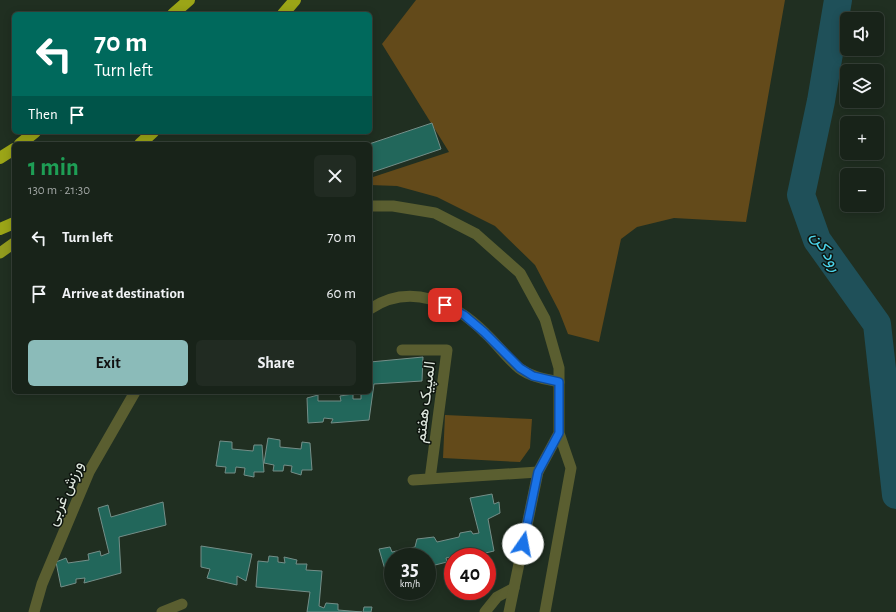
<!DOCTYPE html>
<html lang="en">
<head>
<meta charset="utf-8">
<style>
  :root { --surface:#182319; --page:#212b22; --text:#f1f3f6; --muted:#9fa4a2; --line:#364038; --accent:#8bbbb9 }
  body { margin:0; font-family:"Alegreya Sans",Vazirmatn,sans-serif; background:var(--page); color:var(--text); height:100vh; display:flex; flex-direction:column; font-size:15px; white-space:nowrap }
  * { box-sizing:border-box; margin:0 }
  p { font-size:13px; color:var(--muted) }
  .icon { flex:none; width:22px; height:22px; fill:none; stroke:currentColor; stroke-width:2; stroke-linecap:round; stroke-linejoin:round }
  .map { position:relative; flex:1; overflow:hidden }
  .drawer { position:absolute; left:12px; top:142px; width:360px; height:252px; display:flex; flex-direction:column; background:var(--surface); border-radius:6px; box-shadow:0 2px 10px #0003,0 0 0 1px var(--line) }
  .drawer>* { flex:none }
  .guide { position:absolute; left:12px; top:12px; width:360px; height:122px; border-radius:6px; box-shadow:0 2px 10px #0003,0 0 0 1px var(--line); background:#00695c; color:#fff; overflow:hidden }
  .fabs { position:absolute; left:840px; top:12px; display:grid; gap:8px }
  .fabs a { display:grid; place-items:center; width:44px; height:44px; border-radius:6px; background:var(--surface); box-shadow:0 2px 10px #0003,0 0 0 1px var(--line); font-size:20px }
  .speed { position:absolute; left:384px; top:548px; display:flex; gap:8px; font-size:20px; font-weight:700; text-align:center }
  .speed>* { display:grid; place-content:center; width:52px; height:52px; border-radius:50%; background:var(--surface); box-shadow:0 2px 10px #0003,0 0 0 1px var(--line); line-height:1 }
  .speed small { font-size:10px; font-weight:400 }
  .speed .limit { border:6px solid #d22; background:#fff; color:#111 }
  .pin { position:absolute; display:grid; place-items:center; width:34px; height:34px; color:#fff; margin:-17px; border-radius:8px; box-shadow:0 2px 6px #0006 }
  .me { position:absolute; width:44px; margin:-22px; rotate:12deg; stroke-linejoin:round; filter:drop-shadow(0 0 3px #0008) }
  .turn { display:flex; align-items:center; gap:14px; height:84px; padding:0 16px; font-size:18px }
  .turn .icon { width:52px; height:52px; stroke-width:2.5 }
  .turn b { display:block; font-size:28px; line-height:34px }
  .then { display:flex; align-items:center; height:38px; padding:0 16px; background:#0003; gap:8px; font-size:15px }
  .round { display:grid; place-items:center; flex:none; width:42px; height:42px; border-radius:6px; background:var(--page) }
  .head { display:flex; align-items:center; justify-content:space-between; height:68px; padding:0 16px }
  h1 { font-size:24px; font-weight:600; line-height:30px; color:#1e9e55 }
  .button { display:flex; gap:8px; margin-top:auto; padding:8px 16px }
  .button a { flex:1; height:46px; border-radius:6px; background:var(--accent); color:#111; font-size:16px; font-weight:600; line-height:46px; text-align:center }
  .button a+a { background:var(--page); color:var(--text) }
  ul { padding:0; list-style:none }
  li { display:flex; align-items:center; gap:12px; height:56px; padding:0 16px }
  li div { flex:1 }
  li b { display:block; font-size:15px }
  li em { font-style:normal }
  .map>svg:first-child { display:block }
</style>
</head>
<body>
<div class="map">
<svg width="896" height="612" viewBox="0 0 896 612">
  <rect width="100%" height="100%" fill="#202f21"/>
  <path fill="#634a1a" d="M 416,0 L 785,0 L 746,222 L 674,218 L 637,227 L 621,239 L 599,342 L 568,334 L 559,311 L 535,265 L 495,226 L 437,197 L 397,186 L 370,185 L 370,178 L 449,152 L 382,44 Z
    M 445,415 L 532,419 L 530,448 L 520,462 L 443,458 Z"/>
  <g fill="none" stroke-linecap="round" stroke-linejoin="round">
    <path stroke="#1f5059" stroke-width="28" d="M 838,0 L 821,101 L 801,195 L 817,240 L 877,324 L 896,495"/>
  </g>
  <path fill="#22675b" stroke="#748e88" d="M 432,123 L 441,149 L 370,173 L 370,144 L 369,144 Z
    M 423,357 L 422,381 L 374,384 L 369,420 L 331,423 L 333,419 L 324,418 L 323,422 L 308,423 L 307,398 L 318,395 L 318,401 L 341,401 L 340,396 L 353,394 L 353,399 L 361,399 L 361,392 L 370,392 L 370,362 Z
    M 268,438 L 280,440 L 280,447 L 301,449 L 302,442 L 310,443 L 312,470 L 302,470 L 301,475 L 291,472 L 292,466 L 284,465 L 283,471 L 273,471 L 274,465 L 264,463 Z
    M 220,441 L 232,442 L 232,449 L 253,451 L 254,445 L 262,445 L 264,472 L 254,472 L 254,477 L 244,475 L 245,468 L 236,467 L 235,473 L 225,473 L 226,467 L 216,466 Z
    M 492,494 L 494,504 L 499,502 L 500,513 L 488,519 L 494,551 L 468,557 L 458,557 L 459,555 L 446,558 L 447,562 L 427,567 L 427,557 L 393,557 L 393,572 L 386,573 L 379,549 L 390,547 L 392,552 L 415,547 L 417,539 L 434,537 L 437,542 L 459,537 L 460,533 L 471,531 L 473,534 L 479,533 L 470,498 Z
    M 163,502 L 166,525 L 119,537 L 121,573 L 84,583 L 85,578 L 76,579 L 76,583 L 61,587 L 56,562 L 66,558 L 68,563 L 89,560 L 88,554 L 100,551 L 101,556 L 109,553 L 98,508 L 108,505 L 111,517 Z
    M 201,546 L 252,554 L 246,581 L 237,576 L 237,585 L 207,578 L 210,569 L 201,567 Z
    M 269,556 L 278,557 L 278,562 L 285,563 L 284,557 L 297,560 L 296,564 L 307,564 L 306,570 L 322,571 L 319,606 L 324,608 L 326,603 L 338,604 L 338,610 L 362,612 L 307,612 L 310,592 L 256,587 L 258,561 L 268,562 Z
    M 364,607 L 372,607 L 371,612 L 363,612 Z"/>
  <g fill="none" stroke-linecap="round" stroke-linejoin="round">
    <path stroke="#5a5e30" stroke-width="11" d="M 370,309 C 410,282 454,302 485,333 C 497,344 507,358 519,368 C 531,377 545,379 559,382
      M 402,350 L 447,350 L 430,479
      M 413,480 L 538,472
      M 162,612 L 182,604
      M 485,612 L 497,597 L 514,588"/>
    <path stroke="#5a5e30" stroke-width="11" d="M 370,206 L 393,206 L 435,213 L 476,234 L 520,273 L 545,319 L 559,368 L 559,433 L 538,472 L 509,612
      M 34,612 L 42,584 L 89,472 L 135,392
      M 545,612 L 571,468 L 559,433"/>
    <path stroke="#929b1e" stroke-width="11" d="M 0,253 L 14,243"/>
    <path stroke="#9ba517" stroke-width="12" d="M 173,14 L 189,0
      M 283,14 L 295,0
      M 20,144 L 35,132
      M 140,144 L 153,132
      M 0,158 L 14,149
      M 0,229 L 14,223"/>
  </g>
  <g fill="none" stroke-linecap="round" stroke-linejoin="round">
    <g stroke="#114b97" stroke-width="10">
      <path id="route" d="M 445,305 L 464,315 L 484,332 L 520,368 L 533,376 L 559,382 L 559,433 L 538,472 L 523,544"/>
    </g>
    <use href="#route" stroke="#1a73e8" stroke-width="7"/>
  </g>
  <g text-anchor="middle" stroke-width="3" stroke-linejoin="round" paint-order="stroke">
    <g font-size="16" fill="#dee7de" stroke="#0e150f">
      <text transform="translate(424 402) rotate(-83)" y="6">المپیک هفتم</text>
      <text transform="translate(64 493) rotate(-66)" y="6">ورزش غربی</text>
    </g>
    <g font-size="17" font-style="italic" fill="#4bd4eb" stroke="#0e150f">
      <text transform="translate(827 251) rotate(59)" y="6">رود کن</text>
    </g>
  </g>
</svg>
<div class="fabs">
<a><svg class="icon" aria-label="sound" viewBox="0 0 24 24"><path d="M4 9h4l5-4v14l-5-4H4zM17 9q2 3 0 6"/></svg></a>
<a><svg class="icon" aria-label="layers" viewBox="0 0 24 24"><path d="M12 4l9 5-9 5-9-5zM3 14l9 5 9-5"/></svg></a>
<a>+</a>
<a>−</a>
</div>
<div class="speed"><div>35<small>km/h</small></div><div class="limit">40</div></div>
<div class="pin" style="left:445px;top:305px;background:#d93025"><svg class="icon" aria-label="arrive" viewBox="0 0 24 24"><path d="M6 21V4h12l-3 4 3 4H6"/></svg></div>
<svg class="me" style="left:523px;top:544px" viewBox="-20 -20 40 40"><circle r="19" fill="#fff"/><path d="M0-13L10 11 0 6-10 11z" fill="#1a73e8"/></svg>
<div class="guide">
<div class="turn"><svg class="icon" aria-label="left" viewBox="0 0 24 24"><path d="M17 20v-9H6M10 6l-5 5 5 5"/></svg><div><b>70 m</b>Turn left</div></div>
<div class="then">Then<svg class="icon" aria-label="arrive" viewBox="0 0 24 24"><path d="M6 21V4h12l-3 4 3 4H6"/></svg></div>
</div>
<section class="drawer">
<div class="head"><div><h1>1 min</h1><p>130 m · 21:30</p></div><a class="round"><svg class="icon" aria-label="close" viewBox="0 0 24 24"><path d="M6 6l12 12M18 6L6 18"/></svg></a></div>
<ul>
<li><svg class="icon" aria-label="left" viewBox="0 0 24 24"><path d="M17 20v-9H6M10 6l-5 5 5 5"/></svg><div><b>Turn left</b></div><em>70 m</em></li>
<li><svg class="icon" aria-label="arrive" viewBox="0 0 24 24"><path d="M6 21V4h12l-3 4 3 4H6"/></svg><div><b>Arrive at destination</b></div><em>60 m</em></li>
</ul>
<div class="button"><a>Exit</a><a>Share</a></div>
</section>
</div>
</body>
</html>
